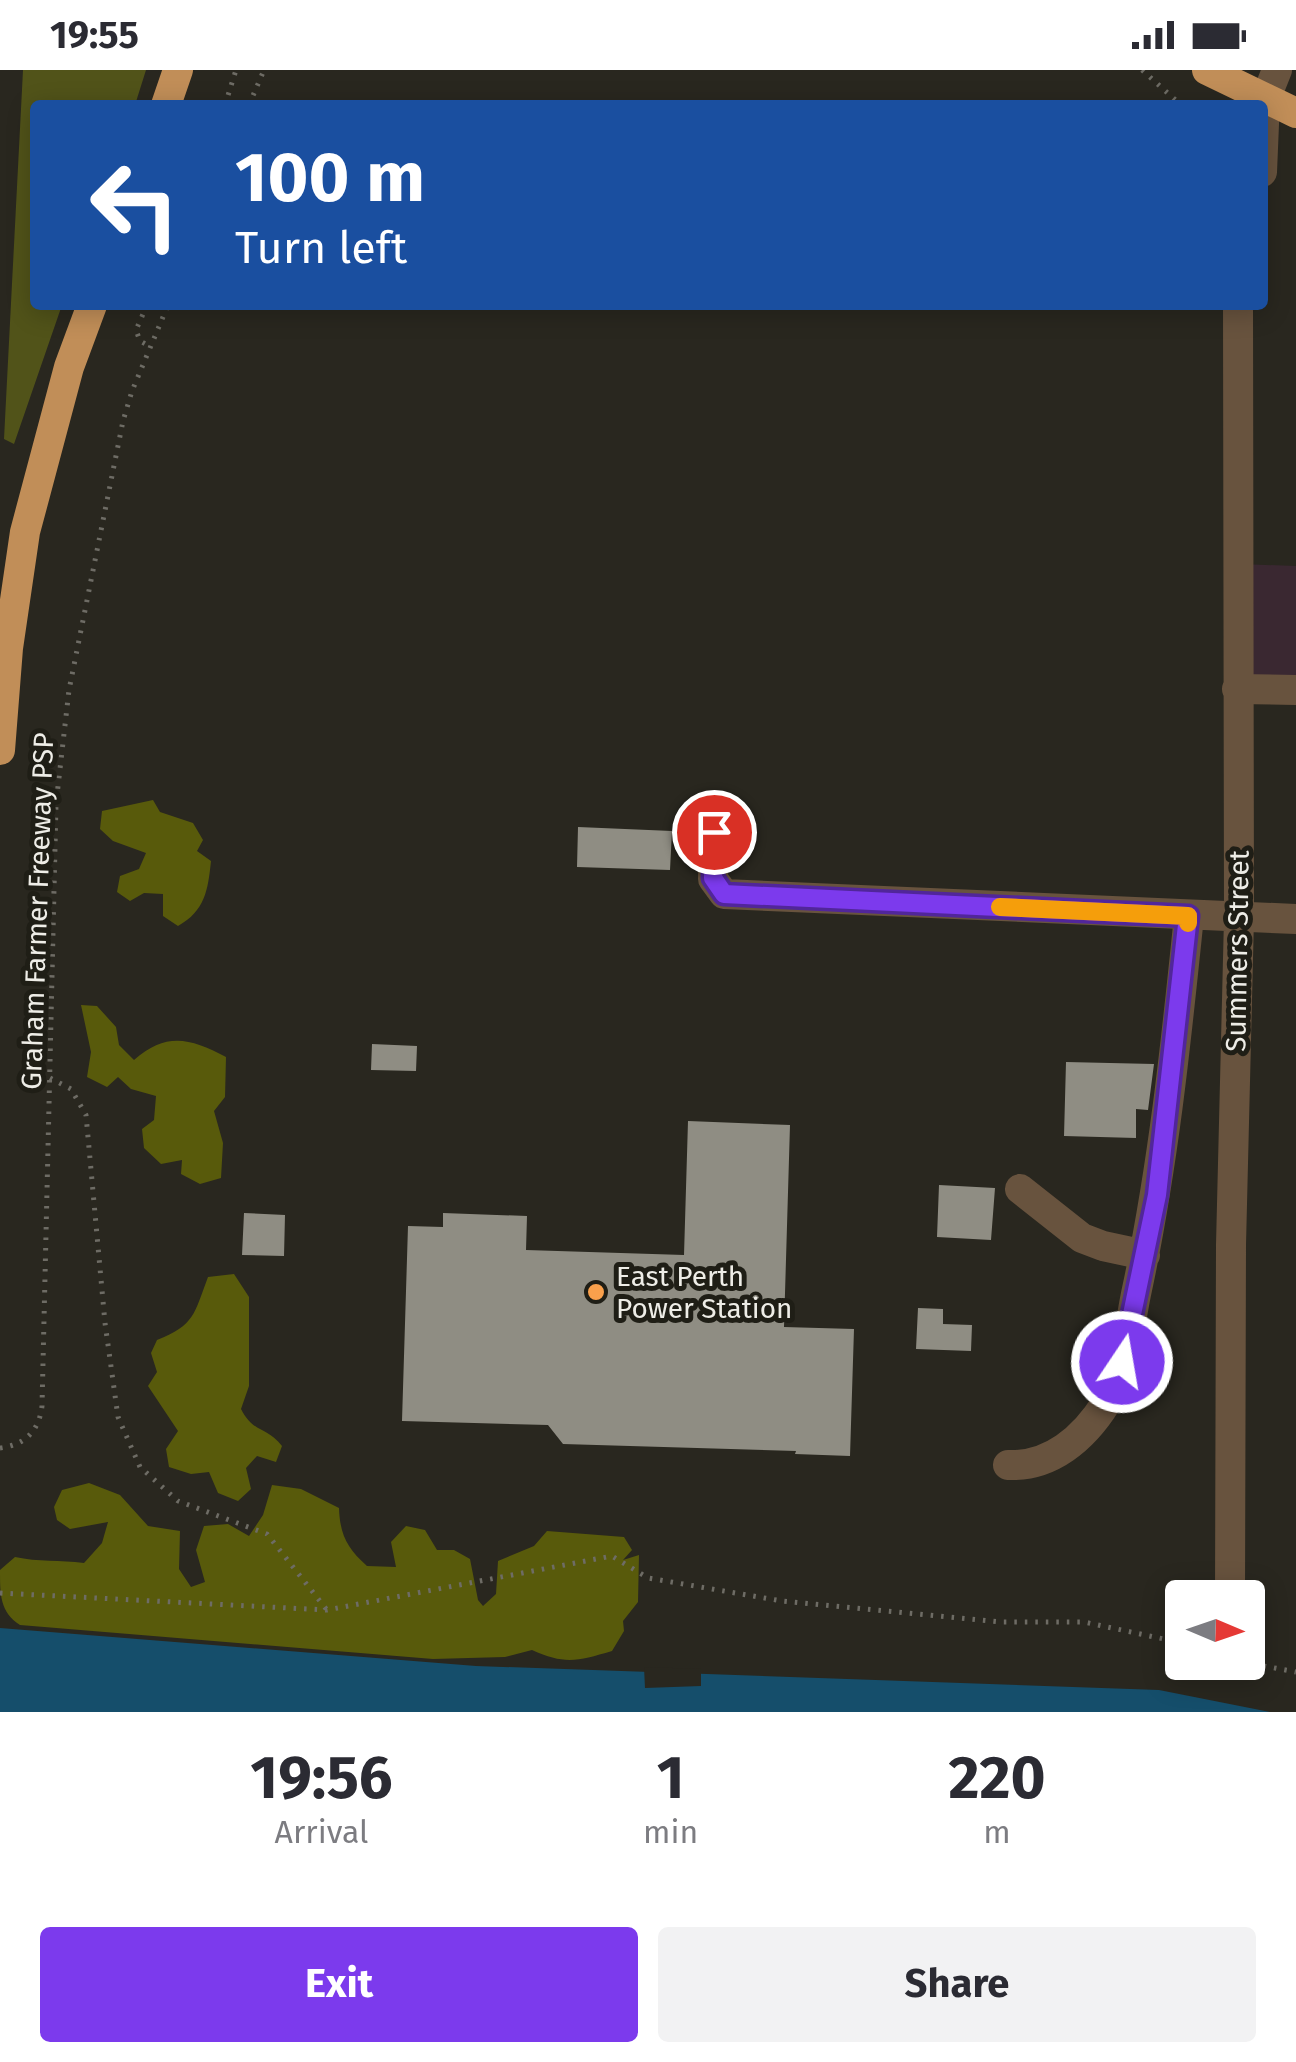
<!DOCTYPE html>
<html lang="en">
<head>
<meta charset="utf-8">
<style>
  :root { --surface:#fff; --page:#f2f2f3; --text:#2b2b33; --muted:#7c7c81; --accent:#7c3aed }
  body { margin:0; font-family:"Fira Sans",sans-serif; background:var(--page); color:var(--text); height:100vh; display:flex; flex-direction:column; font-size:38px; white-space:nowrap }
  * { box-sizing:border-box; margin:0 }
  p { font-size:32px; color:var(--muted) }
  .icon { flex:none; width:55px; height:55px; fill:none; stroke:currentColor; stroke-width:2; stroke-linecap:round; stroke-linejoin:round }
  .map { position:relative; height:1642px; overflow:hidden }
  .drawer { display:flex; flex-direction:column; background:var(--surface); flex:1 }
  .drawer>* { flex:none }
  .hud { position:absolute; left:30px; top:30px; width:1238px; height:210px; border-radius:10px; box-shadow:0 5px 25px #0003; background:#1a4fa0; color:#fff; overflow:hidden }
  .needle { width:65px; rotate:92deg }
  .buttons { position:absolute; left:1165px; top:1510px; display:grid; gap:20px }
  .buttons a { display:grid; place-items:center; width:100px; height:100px; border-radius:10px; background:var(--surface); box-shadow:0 5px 25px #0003; font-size:50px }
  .pin { position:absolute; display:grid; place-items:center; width:85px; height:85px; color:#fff; margin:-42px; border:5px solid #fff; border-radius:50%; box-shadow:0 2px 10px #0007 }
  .me { position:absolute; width:110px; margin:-55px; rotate:12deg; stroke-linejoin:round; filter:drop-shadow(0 0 8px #0008) }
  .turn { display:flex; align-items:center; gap:35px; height:210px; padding:0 40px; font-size:45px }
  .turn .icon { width:130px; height:130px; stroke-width:2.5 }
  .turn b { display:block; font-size:70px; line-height:85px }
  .eta { display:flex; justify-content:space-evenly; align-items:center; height:170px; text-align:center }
  .eta b { font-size:60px; font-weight:700; line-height:70px }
  .primary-button { display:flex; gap:20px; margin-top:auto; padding:20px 40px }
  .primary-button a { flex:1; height:115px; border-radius:10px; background:var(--accent); color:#fff; font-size:40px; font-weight:700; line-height:115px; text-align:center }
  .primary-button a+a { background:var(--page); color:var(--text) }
  .status { display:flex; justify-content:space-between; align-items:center; height:70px; padding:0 50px; background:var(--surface); direction:ltr }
  .status svg { height:28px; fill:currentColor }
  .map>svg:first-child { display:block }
</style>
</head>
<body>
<div class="status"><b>19:55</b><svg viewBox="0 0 49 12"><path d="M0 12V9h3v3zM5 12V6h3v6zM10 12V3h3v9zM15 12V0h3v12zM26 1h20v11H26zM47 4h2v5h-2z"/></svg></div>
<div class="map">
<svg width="1296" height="1642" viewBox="0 0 1296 1642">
  <rect width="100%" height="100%" fill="#29271f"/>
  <path fill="#3a2831" d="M 1240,494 L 1296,496 L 1296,620 L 1237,619 Z"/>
  <path fill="#515319" d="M 23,0 L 146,0 L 135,35 L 35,35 L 35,235 L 62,235 L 14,374 L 4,369 Z"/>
  <path fill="#585a0b" d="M 153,730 L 160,742 L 193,753 L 203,770 L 197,781 L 211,791 C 208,820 205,841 178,856 L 163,846 L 163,824 L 144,823 L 130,831 L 117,822 L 120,806 L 139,799 L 146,783 L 113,771 L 100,759 L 102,741 Z
    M 81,935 L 97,936 L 116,957 L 119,975 L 134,990 C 166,962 190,968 226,987 L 225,1027 L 214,1041 L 223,1073 L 221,1108 L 200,1114 L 181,1104 L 182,1090 L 161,1094 L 144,1078 L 142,1059 L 154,1050 L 156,1026 L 131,1019 L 118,1007 L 107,1017 L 87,1007 L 91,982 Z
    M 234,1204 L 249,1227 L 249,1316 L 241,1339 C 254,1364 266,1356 282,1376 L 276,1392 L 257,1386 L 246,1398 L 251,1419 L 238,1431 L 218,1423 L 209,1402 L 191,1404 L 169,1397 L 166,1379 L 178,1361 L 148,1316 L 157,1302 L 151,1283 L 157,1270 C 195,1255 194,1244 208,1207 Z
    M 89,1413 L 120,1425 L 148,1456 L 180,1461 L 179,1499 L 191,1517 L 205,1512 L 196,1480 L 204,1456 L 228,1454 L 249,1466 L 263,1445 L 272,1415 L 301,1419 L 339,1438 C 340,1465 347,1478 367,1496 L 396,1497 L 391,1472 L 406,1456 L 425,1460 L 437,1480 L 454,1480 L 470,1489 L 478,1530 L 483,1536 L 496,1524 L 498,1491 L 534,1476 L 547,1461 L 624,1467 L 632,1480 L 623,1490 L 639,1485 L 638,1532 L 623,1551 L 624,1561 L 612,1581 C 578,1591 565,1595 532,1580 L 505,1587 L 433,1589 L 20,1555 C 0,1542 0,1525 0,1500 L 15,1487 C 38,1492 60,1490 84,1493 L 102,1473 L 108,1452 L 70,1459 L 57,1450 L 54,1437 L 62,1420 Z"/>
  <path fill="#154e6b" d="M 0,1558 L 476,1596 L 1159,1620 L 1270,1642 L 0,1642 Z"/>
  <path fill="#29271f" d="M 644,1597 L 701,1599 L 701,1616 L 645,1618 Z"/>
  <path fill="#8f8d83" d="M 578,757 L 672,761 L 670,800 L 577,797 Z
    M 372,974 L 417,976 L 416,1001 L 371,1000 Z
    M 1066,992 L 1154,994 L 1148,1040 L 1136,1039 L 1136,1068 L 1064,1066 Z
    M 688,1051 L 790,1055 L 784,1257 L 854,1259 L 850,1386 L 795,1384 L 796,1381 L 563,1374 L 548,1355 L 402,1351 L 408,1156 L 443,1157 L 443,1143 L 527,1146 L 526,1180 L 684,1185 Z
    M 939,1115 L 995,1118 L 991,1170 L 937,1167 Z
    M 244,1143 L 285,1145 L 284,1186 L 242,1185 Z
    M 918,1238 L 943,1239 L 943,1254 L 972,1255 L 971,1281 L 916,1279 Z"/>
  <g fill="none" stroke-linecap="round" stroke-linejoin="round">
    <path stroke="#6e6c65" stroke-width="5" stroke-dasharray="2.5 8" stroke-linecap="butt" d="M 1142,0 L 1181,35
      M 225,35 L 236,0
      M 249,35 L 264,0
      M 147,235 L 136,260 L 140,271 L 151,277
      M 50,1008 L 71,1019 L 86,1045 L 105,1253 L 118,1347 L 140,1397 L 178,1431 L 267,1464 L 327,1540
      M 0,1378 C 25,1375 39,1361 42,1336 L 56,734 L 69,620 L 123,351 L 132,321 L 168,235
      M 0,1523 L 327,1540 L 612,1486 L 648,1508 L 782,1531 L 1001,1552 L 1084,1552 L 1173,1571 L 1182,1577
      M 1243,1592 L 1296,1602"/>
    <path stroke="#68533e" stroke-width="30" d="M 1262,102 L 1265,30 L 1277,0
      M 1237,619 L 1296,620
      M 714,762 L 713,809 L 724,824 L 1296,849
      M 1020,1119 L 1082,1168 L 1103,1176 L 1145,1185
      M 1008,1395 C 1051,1397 1084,1368 1106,1333 C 1125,1302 1129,1259 1136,1224 C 1163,1099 1176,973 1189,846
      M 1230,1528 L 1231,1175 L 1239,848 L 1238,235"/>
    <path stroke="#c18e58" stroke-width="30" d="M 1207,0 L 1296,43
      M 166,35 L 178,0
      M 0,680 L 8,578 L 25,462 L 69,297 L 92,235"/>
  </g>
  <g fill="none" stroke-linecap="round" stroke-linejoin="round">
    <g stroke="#51269a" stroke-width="25">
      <path id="route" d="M 714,762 L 713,808 L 724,824 L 1188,846 L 1157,1125 L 1122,1292"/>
    </g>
    <use href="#route" stroke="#7c3aed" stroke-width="18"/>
    <path stroke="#f59e0b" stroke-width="18" d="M 1000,837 L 1188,846 L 1188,853"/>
  </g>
  <circle fill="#f9a04c" stroke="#1f1e16" stroke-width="4" cx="596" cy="1222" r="10"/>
  <g text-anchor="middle" stroke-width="10" stroke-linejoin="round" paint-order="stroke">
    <g font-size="28" fill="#eeede7" stroke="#1f1e16">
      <text transform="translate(37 841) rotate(-88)" y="10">Graham Farmer Freeway PSP</text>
      <text transform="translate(1237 881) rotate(-89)" y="10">Summers Street</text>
    </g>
    <g font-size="28" fill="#eeede7" stroke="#1f1e16" text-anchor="start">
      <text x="616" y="1216">East Perth<tspan x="616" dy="32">Power Station</tspan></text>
    </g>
  </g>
</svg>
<div class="buttons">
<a><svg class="needle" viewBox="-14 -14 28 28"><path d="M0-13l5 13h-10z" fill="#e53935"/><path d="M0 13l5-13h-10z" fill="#7c7c81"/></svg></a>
</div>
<div class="pin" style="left:714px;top:762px;background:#d93025"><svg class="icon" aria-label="arrive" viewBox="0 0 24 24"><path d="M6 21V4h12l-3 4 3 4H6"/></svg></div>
<svg class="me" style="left:1122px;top:1292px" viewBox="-20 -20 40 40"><circle r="17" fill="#7c3aed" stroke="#fff" stroke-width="3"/><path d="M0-11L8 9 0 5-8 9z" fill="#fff"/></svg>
<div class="hud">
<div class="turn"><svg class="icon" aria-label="left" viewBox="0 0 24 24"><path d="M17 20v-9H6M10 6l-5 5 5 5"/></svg><div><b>100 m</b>Turn left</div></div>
</div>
</div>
<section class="drawer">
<div class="eta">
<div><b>19:56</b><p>Arrival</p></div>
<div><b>1</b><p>min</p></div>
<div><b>220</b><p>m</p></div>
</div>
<div class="primary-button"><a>Exit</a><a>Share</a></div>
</section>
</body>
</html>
